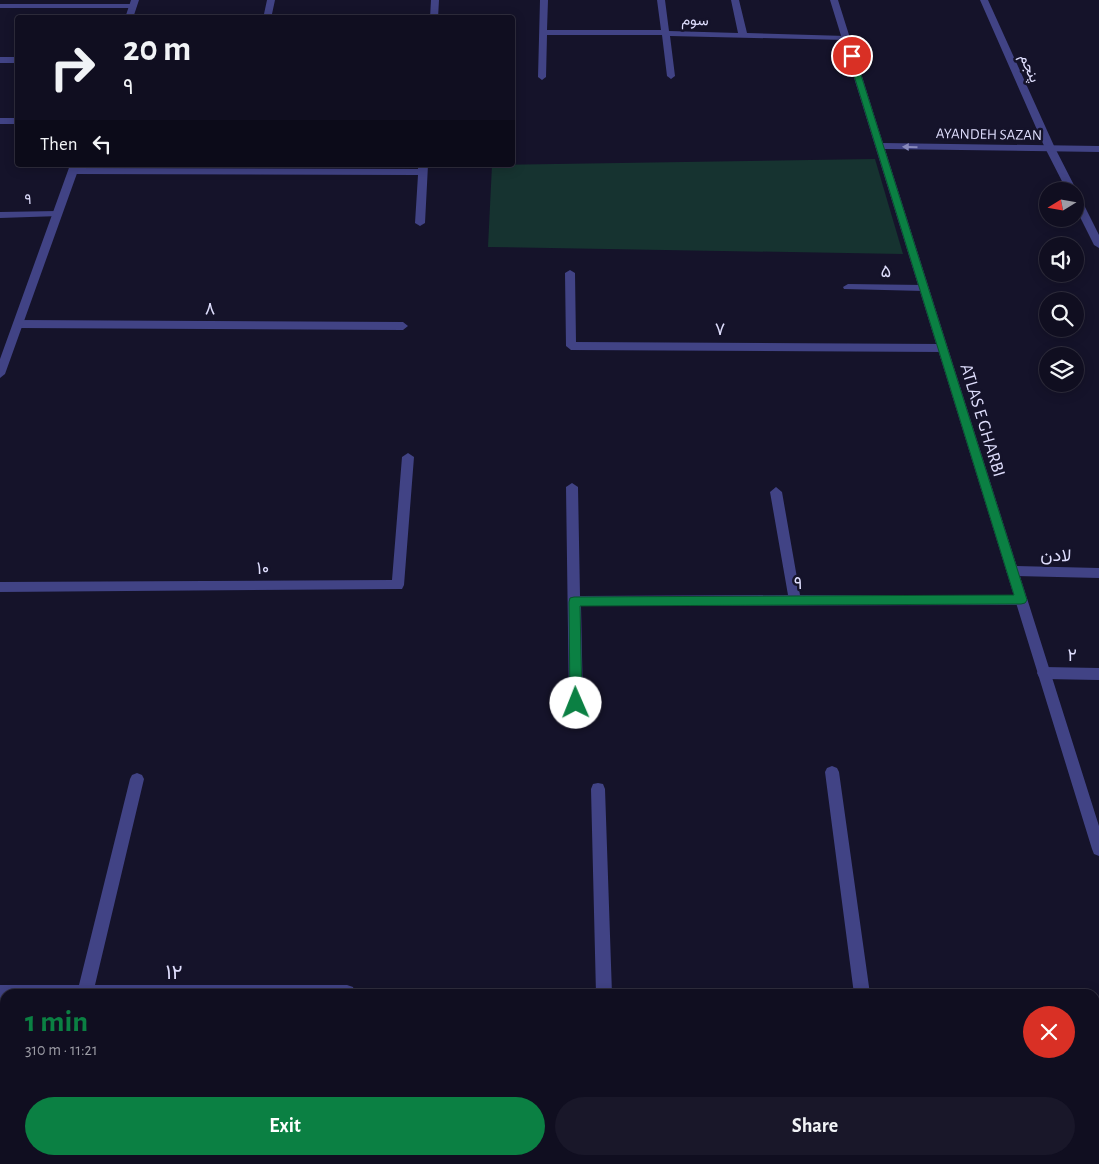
<!DOCTYPE html>
<html lang="en">
<head>
<meta charset="utf-8">
<style>
  :root { --surface:#100e20; --page:#191729; --text:#f1f3f6; --muted:#9c9ca5; --line:#302e3e; --accent:#0b8043 }
  body { margin:0; font-family:"Alegreya Sans",Vazirmatn,sans-serif; background:var(--page); color:var(--text); height:100vh; display:flex; flex-direction:column; font-size:19px; white-space:nowrap }
  * { box-sizing:border-box; margin:0 }
  p { font-size:16px; color:var(--muted) }
  .icon { flex:none; width:28px; height:28px; fill:none; stroke:currentColor; stroke-width:2; stroke-linecap:round; stroke-linejoin:round }
  .map { position:relative; flex:1; overflow:hidden }
  .drawer { position:absolute; left:0px; top:989px; width:1100px; height:176px; display:flex; flex-direction:column; background:var(--surface); border-radius:15px 15px 0 0; box-shadow:0 2px 12px #0003,0 0 0 1px var(--line) }
  .drawer>* { flex:none }
  .top-card { position:absolute; left:15px; top:15px; width:500px; height:152px; border-radius:5px; box-shadow:0 2px 12px #0003,0 0 0 1px var(--line); background:#100e20; color:var(--text); overflow:hidden }
  .needle { width:32px; rotate:259deg }
  .buttons { position:absolute; left:1039px; top:182px; display:grid; gap:10px }
  .buttons a { display:grid; place-items:center; width:45px; height:45px; border-radius:50%; background:var(--surface); box-shadow:0 2px 12px #0003,0 0 0 1px var(--line); font-size:25px }
  .pin { position:absolute; display:grid; place-items:center; width:42px; height:42px; color:#fff; margin:-21px; border:2px solid #fff; border-radius:50%; box-shadow:0 1px 5px #0007 }
  .me { position:absolute; width:55px; margin:-28px; rotate:359deg; stroke-linejoin:round; filter:drop-shadow(0 0 4px #0008) }
  .turn { display:flex; align-items:center; gap:18px; height:105px; padding:0 25px; font-size:22px }
  .turn .icon { width:65px; height:65px; stroke-width:2.5 }
  .turn b { display:block; font-size:35px; line-height:42px }
  .then { display:flex; align-items:center; height:48px; padding:0 25px; background:#0003; gap:10px; font-size:19px }
  .round { display:grid; place-items:center; flex:none; width:52px; height:52px; border-radius:26px; background:var(--page) }
  .summary { display:flex; align-items:center; justify-content:space-between; height:85px; padding:0 25px }
  h1 { font-size:30px; font-weight:600; line-height:38px; color:var(--accent) }
  .button { display:flex; gap:10px; margin-top:auto; padding:10px 25px }
  .button a { flex:1; height:58px; border-radius:30px; background:var(--accent); color:#fff; font-size:20px; font-weight:600; line-height:58px; text-align:center }
  .button a+a { background:var(--page); color:var(--text) }
  .map>svg:first-child { display:block }
</style>
</head>
<body>
<div class="map">
<svg width="1099" height="1164" viewBox="0 0 1099 1164">
  <rect width="100%" height="100%" fill="#15132a"/>
  <path fill="#163330" d="M 875,159 L 903,254 L 488,247 L 492,165 Z"/>
  <g fill="none" stroke-linecap="round" stroke-linejoin="round">
    <path fill="#414385" fill-rule="evenodd" d="M 267,0 L 275,0 L 272,14 L 268,16 L 264,14 Z
      M 431,0 L 439,0 L 438,18 L 430,18 Z
      M 540,0 L 548,0 L 547,30 L 661,30 L 657,0 L 665,0 L 669,31 L 738,33 L 731,0 L 739,0 L 747,33 L 846,36 L 850,38 L 846,40 L 670,36 L 675,76 L 671,79 L 667,76 L 662,35 L 547,35 L 546,77 L 542,80 L 538,77 Z
      M 980,0 L 988,0 L 1055,148 L 1077,191 L 1075,193 L 1075,191 L 1067,191 L 1045,148 Z
      M 0,4 L 133,4 L 137,6 L 133,8 L 0,8 Z
      M 0,57 L 18,57 L 18,63 L 0,63 Z
      M 0,118 L 18,118 L 18,124 L 0,124 Z
      M 418,165 L 428,165 L 425,223 L 420,226 L 415,223 L 418,175 L 73,174 L 68,171 L 73,168 L 418,169 Z
      M 1075,194 L 1080,197 L 1099,235 L 1099,248 L 1094,245 L 1075,207 Z
      M 57,211 L 62,214 L 60,216 L 0,218 L 0,212 Z
      M 570,270 L 575,273 L 576,342 L 942,344 L 947,348 L 942,352 L 571,350 L 566,346 L 565,273 Z
      M 848,284 L 924,285 L 929,288 L 924,291 L 844,289 L 843,287 Z
      M 18,320 L 403,322 L 408,326 L 403,330 L 18,328 L 13,324 Z
      M 408,453 L 414,457 L 404,585 L 402,589 L 0,592 L 0,582 L 392,580 L 402,457 Z
      M 572,483 L 578,487 L 580,596 L 788,595 L 770,492 L 776,487 L 782,492 L 800,595 L 1021,595 L 1025,596 L 1027,600 L 1025,604 L 1021,605 L 581,606 L 583,703 L 581,707 L 576,709 L 571,707 L 569,703 L 566,487 Z
      M 1012,566 L 1099,568 L 1099,578 L 1012,576 L 1008,575 L 1006,571 L 1008,567 Z
      M 1044,667 L 1099,668 L 1099,680 L 1044,679 L 1039,677 L 1037,673 L 1039,669 Z
      M 832,766 L 837,768 L 839,772 L 870,994 L 854,994 L 825,772 L 827,768 Z
      M 137,773 L 142,775 L 144,779 L 95,985 L 347,985 L 353,987 L 355,994 L 5,994 L 5,1001 L 0,1001 L 0,985 L 79,985 L 130,779 L 132,775 Z
      M 598,783 L 603,784 L 605,789 L 612,994 L 596,994 L 591,789 L 593,784 Z
      M 1095,1062 L 1099,1062 L 1099,1078 L 1095,1078 Z
      M 602,1160 L 618,1160 L 619,1164 L 603,1164 Z"/>
    <path fill="#414385" fill-rule="evenodd" d="M 131,0 L 139,0 L 133,18 L 125,18 Z
      M 830,0 L 838,0 L 883,143 L 1099,146 L 1099,152 L 885,149 L 1099,826 L 1099,856 L 1094,854 L 1092,849 Z
      M 70,165 L 80,165 L 5,374 L 0,378 L 0,359 Z"/>
  </g>
  <defs><path id="oneway-solid" d="M-6-.8H1V-3.2L6.5 0L1 3.2V.8H-6Z" transform="scale(1.25)"/></defs>
  <use fill="#8889bb" href="#oneway-solid" transform="translate(910 147) rotate(-179)"/>
  <path fill="#0b8043" stroke="#07532c" d="M 849,54 L 855,56 L 1027,600 L 1025,603 L 1021,604 L 580,606 L 582,703 L 580,707 L 576,708 L 571,707 L 570,703 L 569,602 L 570,598 L 574,597 L 1014,595 L 848,56 Z"/>
  <g text-anchor="middle" stroke-width="5" stroke-linejoin="round" paint-order="stroke">
    <g font-size="15" fill="#dfdefd" stroke="#15132a">
      <text transform="translate(695 20) rotate(2)" y="5">سوم</text>
      <text transform="translate(1030 68) rotate(66)" y="5">پنجم</text>
      <text transform="translate(989 134) rotate(1)" y="5">AYANDEH SAZAN</text>
      <text transform="translate(28 199) rotate(-1)" y="5">۹</text>
    </g>
    <g font-size="18" fill="#dfdefd" stroke="#15132a">
      <text transform="translate(886 271) rotate(1)" y="6">۵</text>
      <text x="210" y="314">۸</text>
      <text x="720" y="335">۷</text>
      <text transform="translate(983 420) rotate(73)" y="6">ATLAS E GHARBI</text>
      <text transform="translate(1056 555) rotate(2)" y="6">لادن</text>
      <text x="263" y="574">۱۰</text>
      <text x="798" y="589">۹</text>
      <text transform="translate(1072 655) rotate(1)" y="6">۲</text>
    </g>
    <g font-size="21" fill="#dfdefd" stroke="#15132a">
      <text x="174" y="979">۱۲</text>
    </g>
  </g>
</svg>
<div class="buttons">
<a><svg class="needle" viewBox="-14 -14 28 28"><path d="M0-13l5 13h-10z" fill="#e53935"/><path d="M0 13l5-13h-10z" fill="#9c9ca5"/></svg></a>
<a><svg class="icon" aria-label="sound" viewBox="0 0 24 24"><path d="M4 9h4l5-4v14l-5-4H4zM17 9q2 3 0 6"/></svg></a>
<a><svg class="icon" aria-label="search" viewBox="0 0 24 24"><circle cx="10" cy="10" r="6"/><path d="M15 15l6 6"/></svg></a>
<a><svg class="icon" aria-label="layers" viewBox="0 0 24 24"><path d="M12 4l9 5-9 5-9-5zM3 14l9 5 9-5"/></svg></a>
</div>
<div class="pin" style="left:852px;top:56px;background:#d93025"><svg class="icon" aria-label="arrive" viewBox="0 0 24 24"><path d="M6 21V4h12l-3 4 3 4H6"/></svg></div>
<svg class="me" style="left:576px;top:703px" viewBox="-20 -20 40 40"><circle r="19" fill="#fff"/><path d="M0-13L10 11 0 6-10 11z" fill="#0b8043"/></svg>
<div class="top-card">
<div class="turn"><svg class="icon" aria-label="right" viewBox="0 0 24 24"><path d="M7 20v-9h11M14 6l5 5-5 5"/></svg><div><b>20 m</b>۹</div></div>
<div class="then">Then<svg class="icon" aria-label="left" viewBox="0 0 24 24"><path d="M17 20v-9H6M10 6l-5 5 5 5"/></svg></div>
</div>
<section class="drawer">
<div class="summary"><div><h1>1 min</h1><p>310 m · 11:21</p></div><a class="round" style="background:#d93025;color:#fff"><svg class="icon" aria-label="close" viewBox="0 0 24 24"><path d="M6 6l12 12M18 6L6 18"/></svg></a></div>
<div class="button"><a>Exit</a><a>Share</a></div>
</section>
</div>
</body>
</html>
